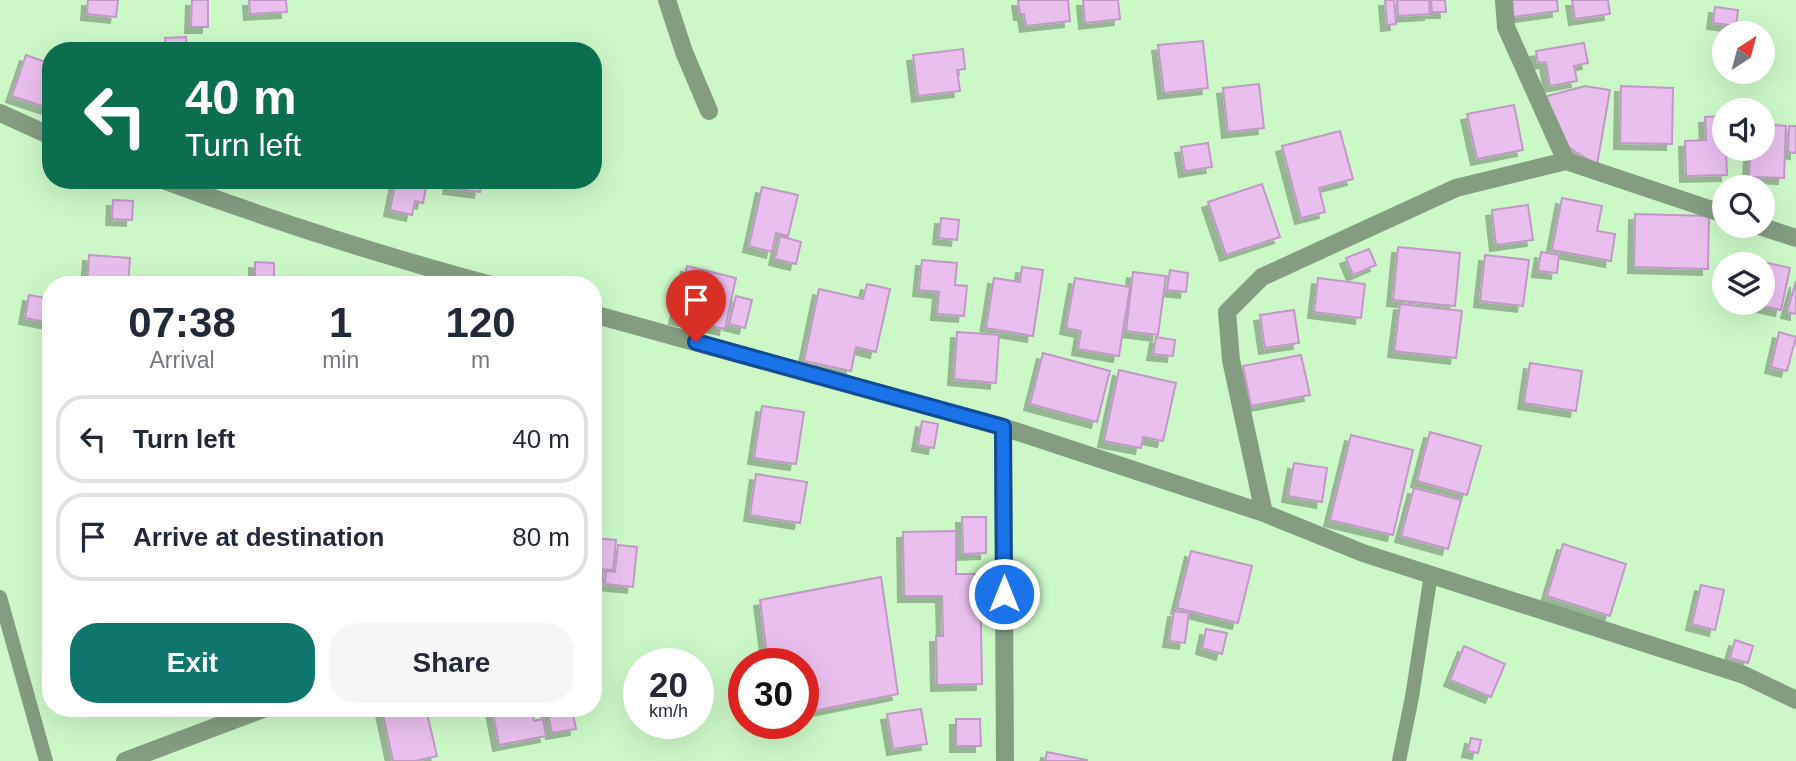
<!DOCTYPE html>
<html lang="en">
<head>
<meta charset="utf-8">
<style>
  :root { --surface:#fff; --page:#f6f6f7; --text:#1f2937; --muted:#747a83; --line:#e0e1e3; --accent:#0f766e }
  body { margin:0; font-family:Helvetica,sans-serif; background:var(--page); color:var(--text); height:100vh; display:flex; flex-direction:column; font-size:26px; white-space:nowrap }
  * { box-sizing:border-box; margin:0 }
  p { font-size:23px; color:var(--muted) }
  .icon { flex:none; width:38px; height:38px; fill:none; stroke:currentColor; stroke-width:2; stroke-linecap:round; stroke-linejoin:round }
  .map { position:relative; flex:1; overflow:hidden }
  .details { position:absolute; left:42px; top:276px; width:560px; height:441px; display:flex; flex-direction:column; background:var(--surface); border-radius:28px; box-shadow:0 7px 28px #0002 }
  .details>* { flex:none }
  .banner { position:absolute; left:42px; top:42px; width:560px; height:147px; border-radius:28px; box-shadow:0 7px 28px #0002; background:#0b6e4f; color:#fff; overflow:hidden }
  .needle { width:46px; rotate:36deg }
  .controls { position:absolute; left:1712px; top:21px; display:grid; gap:14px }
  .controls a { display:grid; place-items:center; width:63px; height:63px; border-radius:50%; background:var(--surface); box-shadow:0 7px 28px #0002; font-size:35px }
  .speed { position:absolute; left:623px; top:648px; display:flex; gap:14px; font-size:35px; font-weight:700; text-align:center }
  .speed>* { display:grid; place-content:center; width:91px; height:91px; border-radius:50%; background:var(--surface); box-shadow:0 7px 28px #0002; line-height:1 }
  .speed small { font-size:18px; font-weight:400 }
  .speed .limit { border:10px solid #d22; background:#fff; color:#111 }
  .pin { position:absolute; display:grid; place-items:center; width:60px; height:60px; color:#fff; margin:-72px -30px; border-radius:50% 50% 50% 0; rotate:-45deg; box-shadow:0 0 7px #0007 }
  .pin .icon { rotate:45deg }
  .me { position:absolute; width:77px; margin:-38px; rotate:0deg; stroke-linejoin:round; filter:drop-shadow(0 0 5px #0008) }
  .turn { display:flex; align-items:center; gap:24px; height:147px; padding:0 28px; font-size:32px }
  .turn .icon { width:91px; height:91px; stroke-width:2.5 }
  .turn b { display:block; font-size:49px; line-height:60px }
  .eta { display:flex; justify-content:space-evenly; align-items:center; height:119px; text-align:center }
  .eta b { font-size:42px; font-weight:700; line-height:49px }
  .cta { display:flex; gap:14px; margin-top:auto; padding:14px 28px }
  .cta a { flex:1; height:80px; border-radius:28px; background:var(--accent); color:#fff; font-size:28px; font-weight:700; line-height:80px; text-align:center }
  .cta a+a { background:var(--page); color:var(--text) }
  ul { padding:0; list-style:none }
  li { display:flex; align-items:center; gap:21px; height:88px; margin:0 14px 10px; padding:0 14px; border:4px solid var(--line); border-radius:28px }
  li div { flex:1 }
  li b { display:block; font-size:26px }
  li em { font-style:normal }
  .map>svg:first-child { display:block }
</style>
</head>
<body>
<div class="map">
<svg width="1796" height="761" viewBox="0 0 1796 761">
  <defs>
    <filter id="shadow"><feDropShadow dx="-6" dy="6" stdDeviation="0" flood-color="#0004"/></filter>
  </defs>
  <rect width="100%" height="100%" fill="#ccf8c8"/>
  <path fill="#e9bfee" stroke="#c199c6" stroke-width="2" filter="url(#shadow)" d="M 88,0 L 118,0 L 116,17 L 87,14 Z
    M 192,0 L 208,0 L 208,27 L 191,27 Z
    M 249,0 L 286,0 L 287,12 L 250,14 Z
    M 1018,0 L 1068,0 L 1070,21 L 1026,26 L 1024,14 L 1020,14 Z
    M 1083,0 L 1118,0 L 1120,19 L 1085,23 Z
    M 1385,0 L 1394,0 L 1396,24 L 1387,25 Z
    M 1397,0 L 1429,0 L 1430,14 L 1398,16 Z
    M 1431,0 L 1445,0 L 1446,12 L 1432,12 Z
    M 1511,0 L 1557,0 L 1558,11 L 1513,17 Z
    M 1572,0 L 1608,0 L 1610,14 L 1575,19 Z
    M 1715,7 L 1738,10 L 1736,26 L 1713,23 Z
    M 186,37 L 187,51 L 166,51 L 165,38 Z
    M 1203,41 L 1208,88 L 1164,93 L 1158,45 Z
    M 1584,43 L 1588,63 L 1574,66 L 1577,81 L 1550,86 L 1546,62 L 1538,63 L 1536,51 Z
    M 963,49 L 965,69 L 957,70 L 960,91 L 918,96 L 913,55 Z
    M 26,55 L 51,64 L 51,109 L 12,96 Z
    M 1259,84 L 1264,128 L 1228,132 L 1223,88 Z
    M 1585,86 L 1610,90 L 1597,165 L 1568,147 L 1544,97 Z
    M 1621,86 L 1673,88 L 1672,144 L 1620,143 Z
    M 1514,105 L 1523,150 L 1477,159 L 1467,114 Z
    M 1724,116 L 1724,149 L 1726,149 L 1727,175 L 1686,176 L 1685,141 L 1706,140 L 1705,117 Z
    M 1762,124 L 1786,126 L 1784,178 L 1749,177 L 1750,149 L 1762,149 Z
    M 1789,126 L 1796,126 L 1796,153 L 1788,152 Z
    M 1340,131 L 1353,179 L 1319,188 L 1325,212 L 1301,218 L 1282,146 Z
    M 1208,143 L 1212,167 L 1185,171 L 1181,147 Z
    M 396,180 L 427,183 L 423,203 L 415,201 L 412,215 L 390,210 Z
    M 450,180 L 482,180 L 480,192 L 449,188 Z
    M 1262,184 L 1280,237 L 1226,255 L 1208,202 Z
    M 762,187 L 798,195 L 788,236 L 776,233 L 772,252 L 749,246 Z
    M 1562,198 L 1602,206 L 1597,231 L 1615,234 L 1611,261 L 1552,250 Z
    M 113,200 L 133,201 L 132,220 L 112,219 Z
    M 1528,205 L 1533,240 L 1496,245 L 1492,210 Z
    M 1635,214 L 1709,216 L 1708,269 L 1634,267 Z
    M 941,218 L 959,220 L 957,240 L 939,238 Z
    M 780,236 L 801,242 L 796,264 L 775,259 Z
    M 1398,247 L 1460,253 L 1455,306 L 1393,300 Z
    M 1369,249 L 1376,265 L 1353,275 L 1346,258 Z
    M 1541,252 L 1559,255 L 1557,273 L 1538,271 Z
    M 89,255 L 130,258 L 128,285 L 87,285 Z
    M 1485,255 L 1529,260 L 1523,306 L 1480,301 Z
    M 1741,257 L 1790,268 L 1781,310 L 1748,303 L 1762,303 L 1762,264 L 1739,264 Z
    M 922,260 L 957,263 L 955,285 L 967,286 L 964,316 L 937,314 L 939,292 L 919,290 Z
    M 255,262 L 274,263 L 274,285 L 255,285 Z
    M 687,266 L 736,278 L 725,329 L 675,318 Z
    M 1022,267 L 1043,270 L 1033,336 L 986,328 L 994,278 L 1020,282 Z
    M 1170,270 L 1188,273 L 1186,292 L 1167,290 Z
    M 1133,272 L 1166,276 L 1158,335 L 1126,331 Z
    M 1075,278 L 1130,287 L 1119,356 L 1078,349 L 1081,331 L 1066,328 Z
    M 1318,278 L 1365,284 L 1361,318 L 1314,312 Z
    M 1796,281 L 1796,314 L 1787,312 Z
    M 867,284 L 890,289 L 876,352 L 856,347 L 851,371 L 804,361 L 819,289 L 863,299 Z
    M 29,295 L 51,299 L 51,323 L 25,318 Z
    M 736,296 L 752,300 L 745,328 L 729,324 Z
    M 1400,304 L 1462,311 L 1456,358 L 1394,351 Z
    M 1294,310 L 1299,343 L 1265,348 L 1260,315 Z
    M 957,332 L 999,335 L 996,383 L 954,379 Z
    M 1779,332 L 1796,337 L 1787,371 L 1771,367 Z
    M 1156,337 L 1175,340 L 1173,356 L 1153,354 Z
    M 1043,353 L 1110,371 L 1097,422 L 1030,404 Z
    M 1301,355 L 1310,395 L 1251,406 L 1243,366 Z
    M 1530,363 L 1582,371 L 1576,411 L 1524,403 Z
    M 1119,370 L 1176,383 L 1163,441 L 1143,437 L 1141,448 L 1104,441 Z
    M 762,406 L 804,412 L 796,464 L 754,458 Z
    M 922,421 L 938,424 L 934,448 L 918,445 Z
    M 1430,432 L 1481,446 L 1467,495 L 1417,481 Z
    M 1351,435 L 1413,450 L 1393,535 L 1330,520 Z
    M 1294,463 L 1327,468 L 1322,502 L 1288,496 Z
    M 756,474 L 807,482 L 800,523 L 750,515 Z
    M 1414,488 L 1461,500 L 1448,549 L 1401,536 Z
    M 962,517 L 986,517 L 986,553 L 963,554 Z
    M 956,531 L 956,574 L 980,574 L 982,684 L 937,685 L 936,636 L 943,636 L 942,596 L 904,596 L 903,532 Z
    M 593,538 L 616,540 L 613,570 L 603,569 L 601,588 L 593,587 Z
    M 1563,544 L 1626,564 L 1610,616 L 1547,596 Z
    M 618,545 L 637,547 L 633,587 L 605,584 L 606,571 L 615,572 Z
    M 1191,551 L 1252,566 L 1238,623 L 1177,608 Z
    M 881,577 L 898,694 L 803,713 L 803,663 L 768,663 L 760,600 Z
    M 1701,585 L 1724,590 L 1715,630 L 1692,624 Z
    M 1174,611 L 1189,613 L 1185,643 L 1169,641 Z
    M 1206,629 L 1227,633 L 1222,654 L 1202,648 Z
    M 1735,640 L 1753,646 L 1748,663 L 1730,658 Z
    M 1464,646 L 1505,664 L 1491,697 L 1450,680 Z
    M 386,709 L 426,709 L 437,756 L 415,761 L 393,761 L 382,710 Z
    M 492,709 L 531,709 L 534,721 L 543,719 L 546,736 L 499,745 Z
    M 547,709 L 572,709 L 576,729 L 552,733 Z
    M 921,709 L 927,744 L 893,749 L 887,714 Z
    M 956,719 L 980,719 L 981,746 L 956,746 Z
    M 1471,738 L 1481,740 L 1478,753 L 1468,751 Z
    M 1047,752 L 1087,760 L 1087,761 L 1045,761 Z"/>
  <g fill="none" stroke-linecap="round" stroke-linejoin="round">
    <path stroke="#849d81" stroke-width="14" d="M 0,597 L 46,761
      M 1399,761 L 1412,697 L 1431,574"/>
    <path stroke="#849d81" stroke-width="18" d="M 667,0 L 684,52 L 709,111
      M 0,113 L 51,136
      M 1566,161 L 1724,214
      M 163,180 C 271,220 380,255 491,285
      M 1759,226 L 1796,238
      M 593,314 L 1003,427 L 1264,513 L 1363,553 L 1744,675 L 1796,700
      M 1003,427 L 1005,761
      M 1264,513 L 1231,360 L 1227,312 L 1262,277 L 1456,188 L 1566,161 L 1506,27 L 1504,0
      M 125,761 L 263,709"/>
  </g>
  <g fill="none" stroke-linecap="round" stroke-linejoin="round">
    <g stroke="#114b97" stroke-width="18">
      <path id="route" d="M 696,342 L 1003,427 L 1004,594"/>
    </g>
    <use href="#route" stroke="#1a73e8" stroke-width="12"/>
  </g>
</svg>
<div class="controls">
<a><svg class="needle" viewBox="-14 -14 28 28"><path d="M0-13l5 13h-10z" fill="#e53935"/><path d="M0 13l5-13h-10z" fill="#747a83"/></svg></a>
<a><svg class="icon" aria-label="sound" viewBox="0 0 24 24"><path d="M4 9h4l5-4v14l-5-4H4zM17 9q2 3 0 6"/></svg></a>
<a><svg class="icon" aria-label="search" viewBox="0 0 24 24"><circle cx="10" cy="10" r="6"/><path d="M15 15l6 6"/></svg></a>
<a><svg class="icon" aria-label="layers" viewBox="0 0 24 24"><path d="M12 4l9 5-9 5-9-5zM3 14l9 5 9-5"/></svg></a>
</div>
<div class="speed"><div>20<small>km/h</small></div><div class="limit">30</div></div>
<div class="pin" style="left:696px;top:342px;background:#d93025"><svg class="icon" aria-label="arrive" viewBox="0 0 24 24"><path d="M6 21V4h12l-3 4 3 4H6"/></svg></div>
<svg class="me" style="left:1004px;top:594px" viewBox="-20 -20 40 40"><circle r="17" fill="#1a73e8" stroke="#fff" stroke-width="3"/><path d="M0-11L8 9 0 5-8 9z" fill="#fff"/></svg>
<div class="banner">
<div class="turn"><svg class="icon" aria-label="left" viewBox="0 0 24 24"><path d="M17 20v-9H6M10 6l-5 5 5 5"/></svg><div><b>40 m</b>Turn left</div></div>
</div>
<section class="details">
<div class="eta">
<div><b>07:38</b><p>Arrival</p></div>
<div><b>1</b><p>min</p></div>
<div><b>120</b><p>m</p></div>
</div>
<ul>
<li><svg class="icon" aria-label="left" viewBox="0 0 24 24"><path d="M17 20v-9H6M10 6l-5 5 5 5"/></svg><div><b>Turn left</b></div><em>40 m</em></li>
<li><svg class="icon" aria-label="arrive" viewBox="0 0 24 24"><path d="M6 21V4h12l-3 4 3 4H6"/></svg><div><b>Arrive at destination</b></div><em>80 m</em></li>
</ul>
<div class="cta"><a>Exit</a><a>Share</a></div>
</section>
</div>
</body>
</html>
